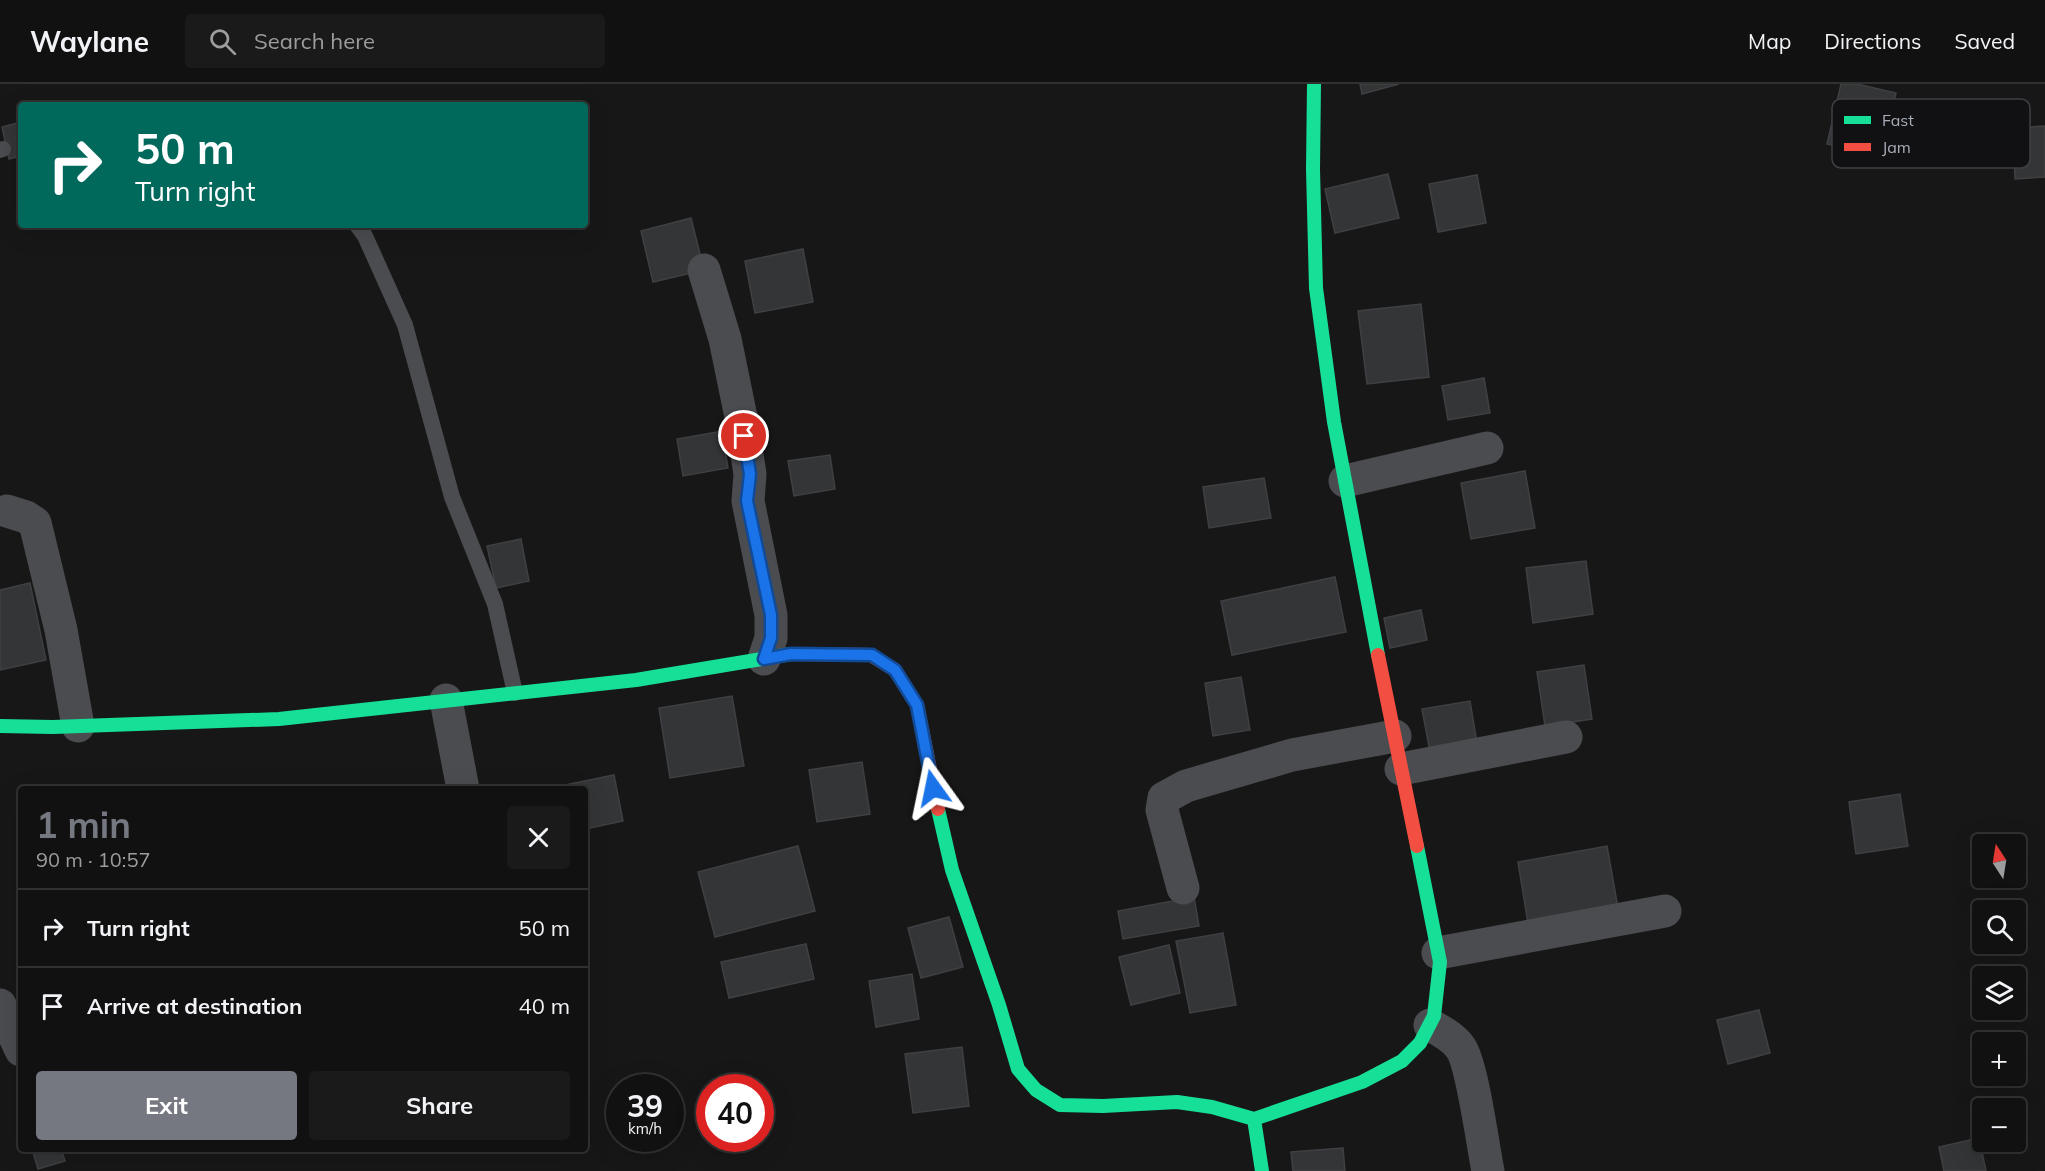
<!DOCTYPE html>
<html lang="en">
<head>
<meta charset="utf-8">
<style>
  :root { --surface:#111; --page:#1a1a1a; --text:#f1f3f6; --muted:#9c9d9f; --line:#303131; --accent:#757880 }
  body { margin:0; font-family:Mulish,sans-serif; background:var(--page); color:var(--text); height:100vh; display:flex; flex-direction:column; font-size:22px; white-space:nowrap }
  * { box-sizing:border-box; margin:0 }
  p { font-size:20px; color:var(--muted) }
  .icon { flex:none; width:33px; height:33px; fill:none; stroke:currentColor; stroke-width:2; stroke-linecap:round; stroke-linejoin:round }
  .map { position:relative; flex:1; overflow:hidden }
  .drawer { position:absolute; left:18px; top:702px; width:570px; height:366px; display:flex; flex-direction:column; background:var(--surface); border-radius:6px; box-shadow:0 6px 24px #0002,0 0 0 2px var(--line) }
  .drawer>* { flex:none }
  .banner { position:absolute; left:18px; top:18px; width:570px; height:126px; border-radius:6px; box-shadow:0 6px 24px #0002,0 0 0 2px var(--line); background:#00695c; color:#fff; overflow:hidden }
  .needle { width:39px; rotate:348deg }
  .fabs { position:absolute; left:1972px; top:750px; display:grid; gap:12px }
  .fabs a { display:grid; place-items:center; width:54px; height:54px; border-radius:6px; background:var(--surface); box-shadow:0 6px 24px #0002,0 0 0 2px var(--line); font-size:30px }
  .speed { position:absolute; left:606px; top:990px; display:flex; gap:12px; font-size:30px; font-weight:700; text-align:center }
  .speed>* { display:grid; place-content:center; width:78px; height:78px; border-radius:50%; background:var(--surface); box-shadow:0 6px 24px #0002,0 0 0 2px var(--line); line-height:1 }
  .speed small { font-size:15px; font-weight:400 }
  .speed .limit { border:9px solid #d22; background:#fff; color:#111 }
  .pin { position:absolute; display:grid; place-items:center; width:51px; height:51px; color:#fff; margin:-26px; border:3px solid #fff; border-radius:50%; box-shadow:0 2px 6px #0007 }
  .me { position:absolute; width:66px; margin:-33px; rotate:348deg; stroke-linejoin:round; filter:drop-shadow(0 0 4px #0008) }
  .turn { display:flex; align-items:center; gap:21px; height:126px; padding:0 18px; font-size:27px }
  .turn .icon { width:78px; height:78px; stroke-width:2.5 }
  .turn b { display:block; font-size:42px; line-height:51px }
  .round { display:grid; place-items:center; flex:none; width:63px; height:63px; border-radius:6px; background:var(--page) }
  .overview { display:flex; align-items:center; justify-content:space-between; height:102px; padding:0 18px }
  h1 { font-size:36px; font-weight:700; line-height:45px; color:var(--accent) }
  .action { display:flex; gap:12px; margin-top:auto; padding:12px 18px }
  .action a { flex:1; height:69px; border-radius:6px; background:var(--accent); color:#fff; font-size:24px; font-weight:700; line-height:69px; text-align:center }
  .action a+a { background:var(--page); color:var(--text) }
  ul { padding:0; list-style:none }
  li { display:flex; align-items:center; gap:18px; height:78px; padding:0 18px; border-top:2px solid var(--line) }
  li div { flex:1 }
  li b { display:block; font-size:22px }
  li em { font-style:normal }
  header { display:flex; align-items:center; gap:36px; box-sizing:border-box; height:84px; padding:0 30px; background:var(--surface); border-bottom:2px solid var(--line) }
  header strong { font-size:28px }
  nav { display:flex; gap:33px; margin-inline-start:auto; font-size:21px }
  .search { width:420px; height:54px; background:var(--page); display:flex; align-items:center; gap:15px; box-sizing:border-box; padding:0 21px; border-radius:6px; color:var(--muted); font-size:22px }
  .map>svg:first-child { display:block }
</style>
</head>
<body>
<header>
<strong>Waylane</strong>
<div class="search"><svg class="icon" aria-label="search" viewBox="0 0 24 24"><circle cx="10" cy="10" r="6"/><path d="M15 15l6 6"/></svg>Search here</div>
<nav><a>Map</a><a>Directions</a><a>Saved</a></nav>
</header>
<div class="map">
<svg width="2045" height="1087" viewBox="0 0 2045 1087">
  <rect width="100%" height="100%" fill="#171717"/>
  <path fill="#343537" stroke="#3f4043" stroke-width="1.5" d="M 1360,0 L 1399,0 L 1362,10 Z
    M 1841,0 L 1857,0 L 1896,9 L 1881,72 L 1827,60 Z
    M 21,38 L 21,72 L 9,75 L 2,43 Z
    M 2045,42 L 2045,93 L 2015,95 L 2013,44 Z
    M 1388,90 L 1399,134 L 1335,149 L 1325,105 Z
    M 1477,91 L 1486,139 L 1438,148 L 1429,100 Z
    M 691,134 L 704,186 L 653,198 L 641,147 Z
    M 803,165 L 813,218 L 755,229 L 745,177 Z
    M 1421,220 L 1429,293 L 1367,300 L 1358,227 Z
    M 1484,294 L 1490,329 L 1448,336 L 1442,302 Z
    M 722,347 L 728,384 L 683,392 L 677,355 Z
    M 830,371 L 835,405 L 794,412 L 788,377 Z
    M 1525,387 L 1535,444 L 1471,455 L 1461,399 Z
    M 1264,394 L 1271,434 L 1209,444 L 1203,403 Z
    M 521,455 L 529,497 L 496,504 L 487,462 Z
    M 1586,477 L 1593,530 L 1533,539 L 1526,484 Z
    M 1335,493 L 1346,548 L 1232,571 L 1221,517 Z
    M 30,499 L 46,576 L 0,586 L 0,506 Z
    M 1421,526 L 1427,556 L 1390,564 L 1384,534 Z
    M 1584,581 L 1592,635 L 1545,642 L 1537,588 Z
    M 1241,593 L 1250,646 L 1213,652 L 1205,599 Z
    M 732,612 L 744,682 L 670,694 L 659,624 Z
    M 1470,617 L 1478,665 L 1431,673 L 1422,625 Z
    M 862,678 L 870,730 L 817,738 L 809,686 Z
    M 614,691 L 623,737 L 585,745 L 585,705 L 566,705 L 565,701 Z
    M 1900,710 L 1908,762 L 1856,770 L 1849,718 Z
    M 798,762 L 815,827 L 715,853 L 698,788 Z
    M 1607,762 L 1618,824 L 1528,839 L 1518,778 Z
    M 1194,813 L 1199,842 L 1123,855 L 1118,827 Z
    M 949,833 L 963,883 L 921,894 L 908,844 Z
    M 1223,849 L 1236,921 L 1190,929 L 1176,857 Z
    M 806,860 L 814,895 L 729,914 L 721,878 Z
    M 1169,861 L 1180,909 L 1131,921 L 1119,873 Z
    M 912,890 L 919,935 L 876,943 L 869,897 Z
    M 1759,926 L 1770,969 L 1728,980 L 1717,936 Z
    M 962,963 L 969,1022 L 913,1029 L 905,970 Z
    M 1979,1054 L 1986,1087 L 1944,1087 L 1939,1063 Z
    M 1343,1064 L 1345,1087 L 1293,1087 L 1291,1068 Z
    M 32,1065 L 61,1065 L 65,1077 L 38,1085 Z"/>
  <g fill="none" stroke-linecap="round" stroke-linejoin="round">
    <path stroke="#4b4c50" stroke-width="16" d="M 0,66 L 3,65
      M 357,141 L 365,152 L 405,241 L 452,413 L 495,520 L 515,609"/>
    <path stroke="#4b4c50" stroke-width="33" d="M 704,186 L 725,255 L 741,333 L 750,390 L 748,417 L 771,531 L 771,554 L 764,575
      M 1345,397 L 1487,364
      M 7,427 L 26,433 L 35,439 L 61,546 L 78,642
      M 446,616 L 463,705
      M 1401,685 L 1566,653
      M 1183,804 L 1162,726 L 1164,714 L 1186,702 L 1292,671 L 1395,652
      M 1438,869 L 1665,827
      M 0,921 L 21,966
      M 1430,941 C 1441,947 1453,953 1460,963 C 1472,978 1483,1063 1488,1087"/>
    <path stroke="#16e098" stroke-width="14" d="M 1314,0 L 1313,85 L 1316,204 L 1334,338 L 1378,571
      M 0,642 L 53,643 L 279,635 L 636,596 L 791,570 L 800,570
      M 938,725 L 952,786 L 999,921 L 1018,985 L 1036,1006 L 1060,1021 L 1103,1022 L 1177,1018 L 1212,1023 L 1254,1035 L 1262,1087
      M 1254,1035 L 1362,998 L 1402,977 L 1420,959 L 1434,932 L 1440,878 L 1417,762"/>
    <path stroke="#f24e42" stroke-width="14" d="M 800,570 L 871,571 L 895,586 L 917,621 L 938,725
      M 1378,571 L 1417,762"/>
  </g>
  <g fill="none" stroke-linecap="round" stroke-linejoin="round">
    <g stroke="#114b97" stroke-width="15">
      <path id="route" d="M 744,352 L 750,390 L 747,417 L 771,531 L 771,554 L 764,575 L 791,570 L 872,571 L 895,586 L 917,621 L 933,704"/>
    </g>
    <use href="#route" stroke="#1a73e8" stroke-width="10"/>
  </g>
  <rect x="1832" y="15" width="198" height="69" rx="9" fill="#111113" stroke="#3e4045" stroke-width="1.5"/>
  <rect x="1844" y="32" width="27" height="8" fill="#16e098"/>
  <rect x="1844" y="59" width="27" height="8" fill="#f24e42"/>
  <g font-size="16" fill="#a8adb8">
    <text x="1882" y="42">Fast</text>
    <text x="1882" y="69">Jam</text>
  </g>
</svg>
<div class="fabs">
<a><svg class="needle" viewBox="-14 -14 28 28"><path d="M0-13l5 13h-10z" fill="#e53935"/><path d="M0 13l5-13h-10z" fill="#9c9d9f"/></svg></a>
<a><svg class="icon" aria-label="search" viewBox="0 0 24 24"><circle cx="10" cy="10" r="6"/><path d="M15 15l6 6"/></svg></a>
<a><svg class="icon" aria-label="layers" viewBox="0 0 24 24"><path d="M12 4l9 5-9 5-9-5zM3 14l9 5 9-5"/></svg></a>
<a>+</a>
<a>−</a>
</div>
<div class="speed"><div>39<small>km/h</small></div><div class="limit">40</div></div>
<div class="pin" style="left:744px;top:352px;background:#d93025"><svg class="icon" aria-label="arrive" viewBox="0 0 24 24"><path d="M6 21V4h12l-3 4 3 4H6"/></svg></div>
<svg class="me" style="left:933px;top:704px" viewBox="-20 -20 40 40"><path d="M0-17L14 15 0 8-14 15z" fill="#1a73e8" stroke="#fff" stroke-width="4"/></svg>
<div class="banner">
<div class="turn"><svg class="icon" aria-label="right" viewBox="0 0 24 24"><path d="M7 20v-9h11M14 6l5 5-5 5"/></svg><div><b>50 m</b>Turn right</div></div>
</div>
<section class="drawer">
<div class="overview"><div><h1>1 min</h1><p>90 m · 10:57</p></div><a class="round"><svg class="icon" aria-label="close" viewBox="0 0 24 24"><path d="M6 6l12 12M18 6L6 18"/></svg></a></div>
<ul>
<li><svg class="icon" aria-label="right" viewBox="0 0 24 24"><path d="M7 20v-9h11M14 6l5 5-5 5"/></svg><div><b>Turn right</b></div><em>50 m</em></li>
<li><svg class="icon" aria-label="arrive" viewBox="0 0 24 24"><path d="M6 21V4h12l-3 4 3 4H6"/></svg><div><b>Arrive at destination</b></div><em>40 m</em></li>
</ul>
<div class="action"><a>Exit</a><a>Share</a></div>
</section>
</div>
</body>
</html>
